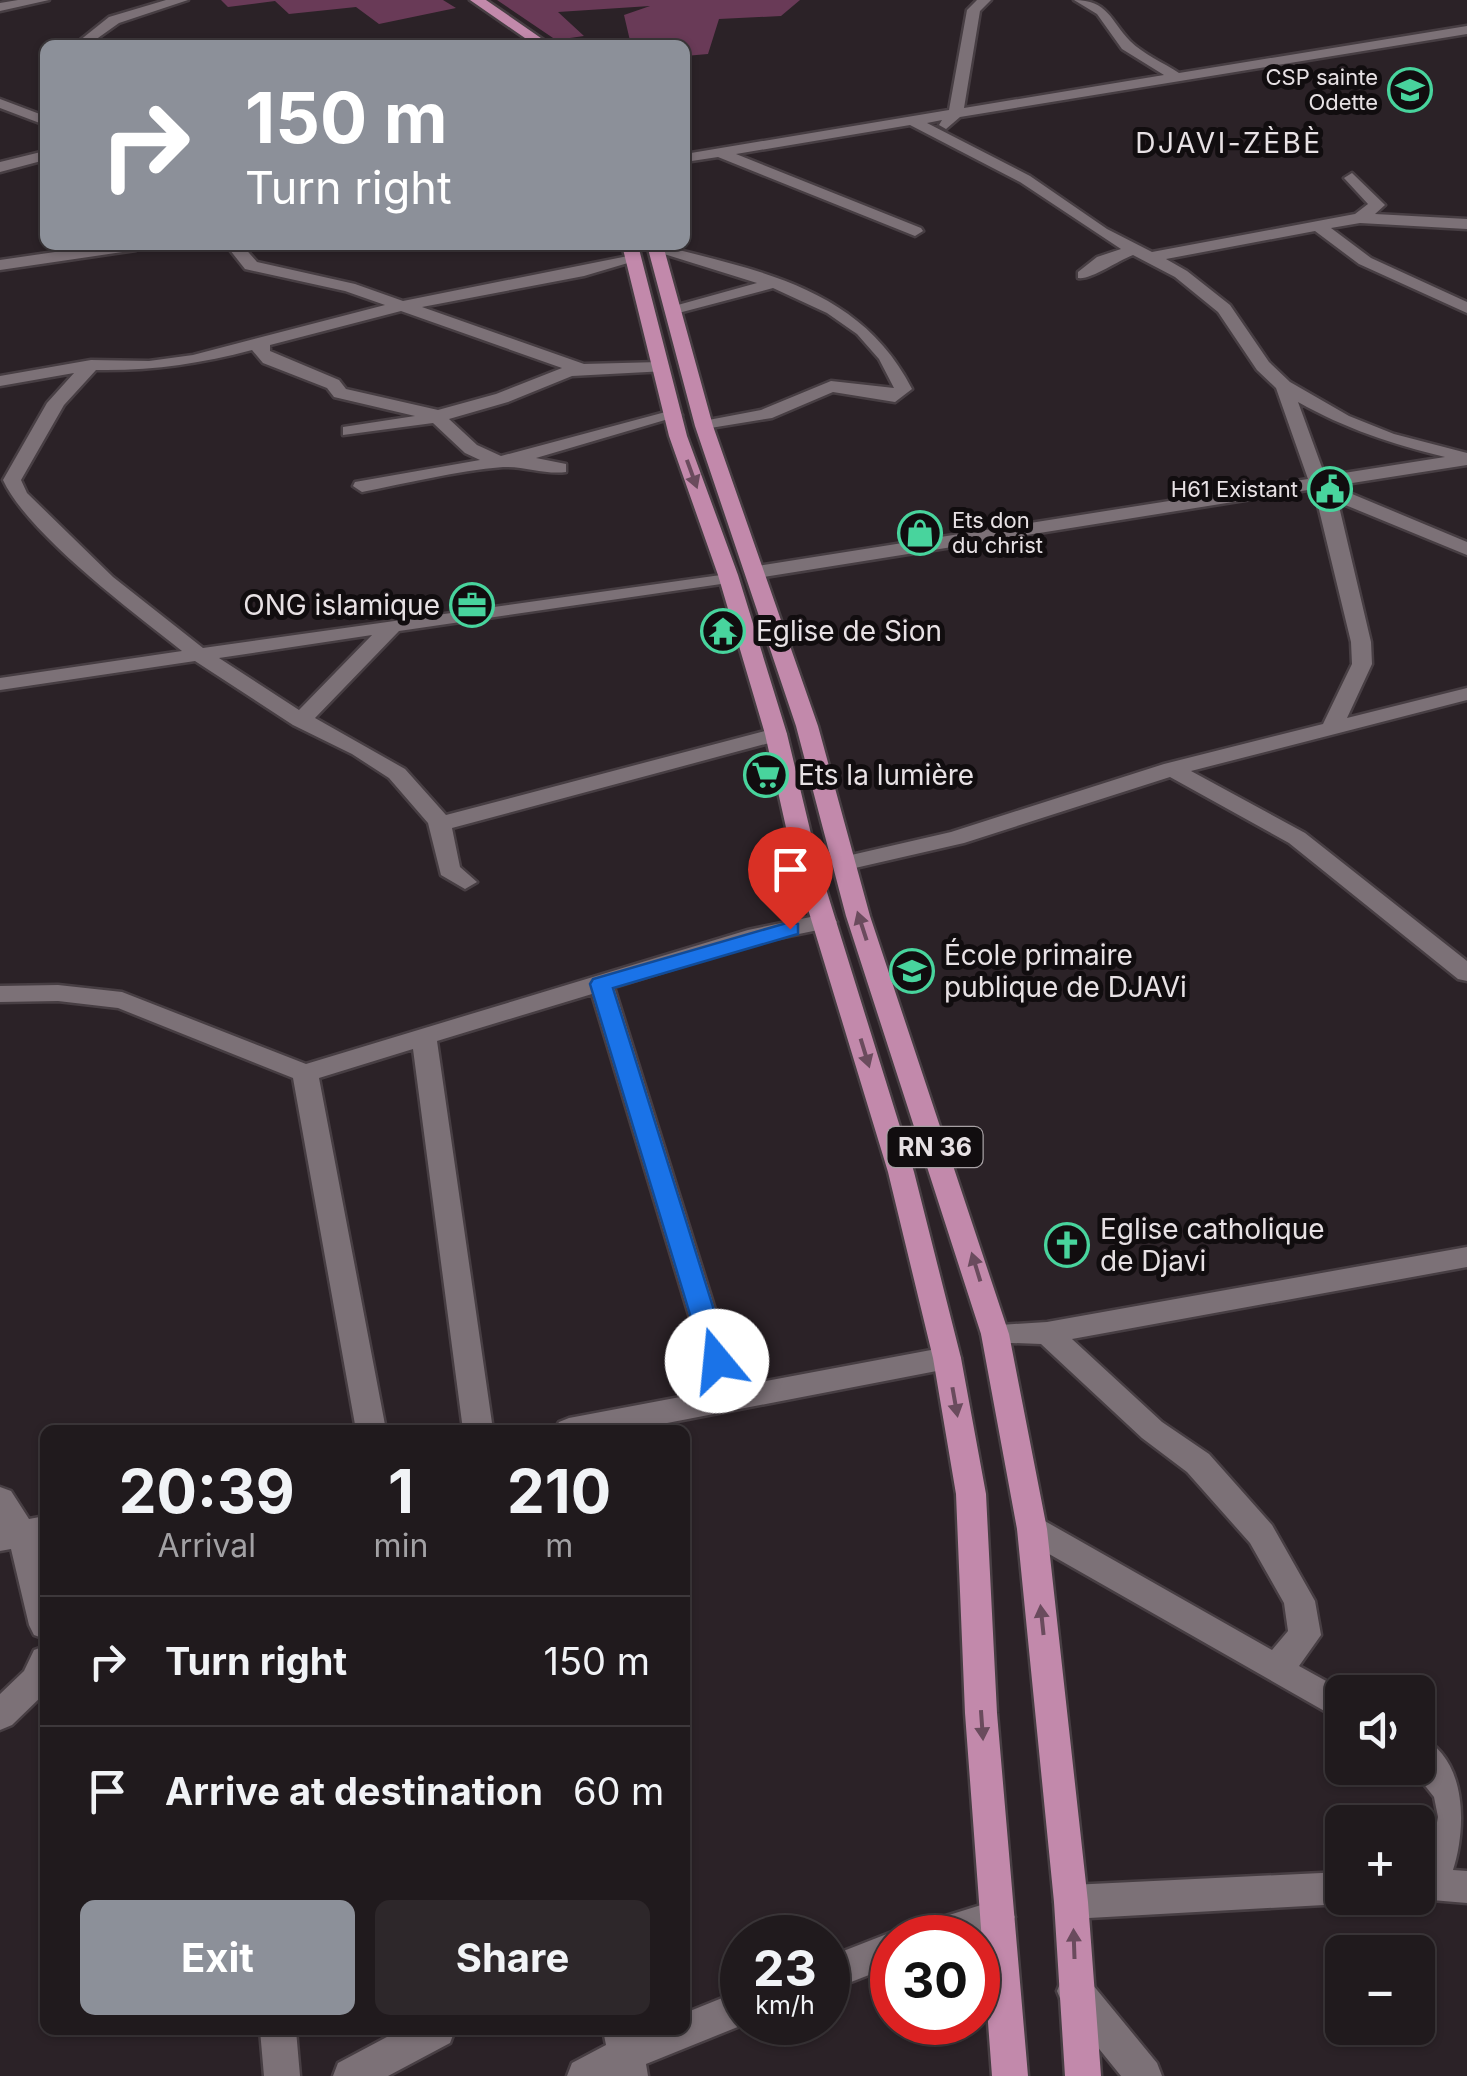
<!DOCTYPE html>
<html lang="en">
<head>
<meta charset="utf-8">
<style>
  :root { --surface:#201a1d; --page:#2d272a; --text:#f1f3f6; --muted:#a2a1a4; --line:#3d383b; --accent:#8c9099 }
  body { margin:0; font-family:Inter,sans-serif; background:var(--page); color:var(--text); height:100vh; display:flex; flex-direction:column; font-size:38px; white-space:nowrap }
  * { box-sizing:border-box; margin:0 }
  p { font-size:32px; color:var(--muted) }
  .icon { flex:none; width:55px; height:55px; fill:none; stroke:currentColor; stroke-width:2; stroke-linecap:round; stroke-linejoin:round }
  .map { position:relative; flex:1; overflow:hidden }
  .drawer { position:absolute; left:40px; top:1425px; width:650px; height:610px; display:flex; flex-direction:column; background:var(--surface); border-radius:15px; box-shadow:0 2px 8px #0004,0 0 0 2px var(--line) }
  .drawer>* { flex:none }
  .banner { position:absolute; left:40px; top:40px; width:650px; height:210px; border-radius:15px; box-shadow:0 2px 8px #0004,0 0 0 2px var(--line); background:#8c9099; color:#fff; overflow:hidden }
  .buttons { position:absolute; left:1325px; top:1675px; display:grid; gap:20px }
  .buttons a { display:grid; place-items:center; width:110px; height:110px; border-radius:15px; background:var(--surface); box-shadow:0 2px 8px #0004,0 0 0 2px var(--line); font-size:50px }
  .speed { position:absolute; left:720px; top:1915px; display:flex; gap:20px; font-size:50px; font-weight:700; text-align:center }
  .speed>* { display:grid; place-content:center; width:130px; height:130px; border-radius:50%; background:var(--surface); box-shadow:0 2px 8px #0004,0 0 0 2px var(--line); line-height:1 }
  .speed small { font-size:25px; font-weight:400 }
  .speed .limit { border:15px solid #d22; background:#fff; color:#111 }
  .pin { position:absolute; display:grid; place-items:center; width:85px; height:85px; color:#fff; margin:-102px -42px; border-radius:50% 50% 50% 0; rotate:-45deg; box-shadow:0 0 10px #0007 }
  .pin .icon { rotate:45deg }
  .me { position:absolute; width:110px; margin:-55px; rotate:343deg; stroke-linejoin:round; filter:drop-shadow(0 0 8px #0008) }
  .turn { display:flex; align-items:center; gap:35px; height:210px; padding:0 40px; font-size:45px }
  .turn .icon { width:130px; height:130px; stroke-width:2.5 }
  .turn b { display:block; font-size:70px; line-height:85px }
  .eta { display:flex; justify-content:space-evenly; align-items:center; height:170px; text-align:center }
  .eta b { font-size:60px; font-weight:700; line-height:70px }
  .primary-button { display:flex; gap:20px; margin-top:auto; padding:20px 40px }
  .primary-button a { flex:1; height:115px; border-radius:15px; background:var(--accent); color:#fff; font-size:40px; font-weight:700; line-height:115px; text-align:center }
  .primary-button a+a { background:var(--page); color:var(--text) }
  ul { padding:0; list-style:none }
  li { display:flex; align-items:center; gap:30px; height:130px; padding:0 40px; border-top:2px solid var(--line) }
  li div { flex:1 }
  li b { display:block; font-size:38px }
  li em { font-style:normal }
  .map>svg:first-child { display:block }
</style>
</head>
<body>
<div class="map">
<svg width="1467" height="2076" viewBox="0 0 1467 2076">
  <rect width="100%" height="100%" fill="#2b2227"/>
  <path fill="#693a57" d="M 221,0 L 443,0 L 456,8 L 379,24 L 356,7 L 289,14 L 275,1 L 228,7 Z
    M 497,0 L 800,0 L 781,16 L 719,19 L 708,54 L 685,56 L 685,45 L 631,45 L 624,15 L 650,6 L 558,12 L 584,36 L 556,40 Z"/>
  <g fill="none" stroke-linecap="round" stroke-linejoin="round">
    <g stroke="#473e43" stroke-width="5">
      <path id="minor" d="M 18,0 L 49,0 L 0,11 L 0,3 Z
        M 166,0 L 188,0 L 119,23 L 88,45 L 74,45 L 109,17 Z
        M 977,0 L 991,0 L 980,11 L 964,108 L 1164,75 L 1122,49 L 1097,14 L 1074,0 C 1108,0 1110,20 1130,41 C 1143,54 1164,63 1179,73 L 1467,26 L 1467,34 L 960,117 L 946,129 L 939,125 L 942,120 L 927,123 L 1030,176 L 1107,229 L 1152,252 L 1355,214 L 1368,204 L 1344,178 L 1352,173 L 1385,205 L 1375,214 L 1467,219 L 1467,229 L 1360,223 L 1331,228 L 1371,258 L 1467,302 L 1467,313 L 1359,264 L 1315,231 L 1166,259 L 1187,271 L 1230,305 L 1269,362 L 1290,382 L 1349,416 L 1394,434 L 1467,453 L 1467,465 L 1333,486 L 1467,542 L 1467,555 L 1338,502 L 1371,642 L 1372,664 L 1347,718 L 1467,688 L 1467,700 L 1191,771 L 1305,833 L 1467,961 L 1467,981 L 1458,979 L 1289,843 L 1170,777 L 964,843 L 842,871 L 830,864 L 834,859 L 951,832 L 1164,764 L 1323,724 L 1352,664 L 1351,642 L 1314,489 L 758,578 L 748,572 L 758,566 L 1308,479 L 1276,388 L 1257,370 L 1218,312 L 1175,277 L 1133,255 C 1117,261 1091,280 1078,278 L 1078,272 L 1097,257 L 1121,249 L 1020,182 L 910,125 L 736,154 L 921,228 L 923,231 L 915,236 L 718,157 L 685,162 L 685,154 L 949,110 L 967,10 ZM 1298,402 C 1346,429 1392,444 1445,457 L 1325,476 Z
        M 0,99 L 45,116 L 45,125 L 0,108 Z
        M 45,151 L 45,160 L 0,172 L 0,162 Z
        M 103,245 L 144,245 L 136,250 L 0,270 L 0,260 Z
        M 226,245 L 242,245 L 257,262 L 355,284 L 403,301 L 638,254 L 638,260 L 584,276 L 422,307 L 584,364 L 660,362 L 669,367 L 666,371 L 572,376 L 508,402 L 449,419 L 477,445 L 501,456 L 673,410 L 682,415 L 536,458 L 566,464 L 566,472 C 546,475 524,466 503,467 C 456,471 408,483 362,492 L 353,486 L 355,482 L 480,460 L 465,453 L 433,423 L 343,435 L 343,427 L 415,416 L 334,397 L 327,388 L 263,363 L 252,350 C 199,364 151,371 96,370 L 64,405 L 21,480 L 27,493 L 113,577 L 203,648 L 735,573 L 735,581 L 728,583 L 399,631 L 315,718 L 405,769 L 446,815 L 776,728 L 784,729 L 787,734 L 784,739 L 452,828 L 460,867 L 477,882 L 465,889 L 441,875 L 428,823 L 389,778 L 352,754 L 293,725 L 195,661 L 0,690 L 0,678 L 182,651 C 133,612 28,534 3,480 L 47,403 L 74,373 L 0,386 L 0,376 L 91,360 L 149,361 L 193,355 L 385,305 L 345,291 L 245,269 ZM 401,311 L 562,368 L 496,394 L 438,410 L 346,389 L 339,380 L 270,351 L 270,345 ZM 372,635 L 299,710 L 219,658 Z
        M 659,245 C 760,271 861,288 912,389 L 895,402 L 833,392 L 772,418 L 698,430 L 698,422 L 761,410 L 831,381 L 894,388 L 879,359 L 857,334 L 827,313 L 773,288 L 667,316 L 667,308 L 757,283 L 648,249 Z
        M 825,914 L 833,917 L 837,922 L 833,927 L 759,942 L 614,987 L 739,1386 L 947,1347 L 957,1350 L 961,1358 L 957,1366 L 947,1369 L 631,1430 L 554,1430 L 559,1422 L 569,1418 L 712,1391 L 592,994 L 437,1041 L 493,1430 L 463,1430 L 413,1049 L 319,1078 L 386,1430 L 356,1430 L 293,1078 L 118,1008 L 58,1001 L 0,1002 L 0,986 L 58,985 L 122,992 L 306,1064 L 748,930 Z
        M 1467,1247 L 1467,1267 L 1072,1339 L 1162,1422 L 1209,1454 L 1272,1525 L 1315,1601 L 1321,1635 L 1299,1666 L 1346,1692 L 1342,1692 L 1342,1721 L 1021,1538 L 1017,1529 L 1021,1520 L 1032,1516 L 1043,1520 L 1272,1650 L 1288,1631 L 1284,1603 L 1250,1543 L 1187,1472 L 1142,1438 L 1041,1344 L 985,1342 L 981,1334 L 985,1326 L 1047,1322 Z
        M 0,1487 L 11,1491 L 29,1519 L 45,1516 L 45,1542 L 40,1543 L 45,1560 L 45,1639 L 34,1635 L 29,1625 L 11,1549 L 0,1551 Z
        M 45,1646 L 45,1693 L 12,1725 L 0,1730 L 0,1694 L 24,1671 L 34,1650 Z
        M 1418,1736 C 1467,1756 1467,1827 1453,1870 L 1467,1871 L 1467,1903 L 1408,1898 L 1418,1898 L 1418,1864 L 1434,1839 L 1438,1817 L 1434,1797 L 1411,1768 L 1418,1768 Z
        M 1342,1872 L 1342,1898 L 1355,1898 L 1342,1904 L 1071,1919 L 1059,1914 L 1054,1902 L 1059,1890 L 1071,1885 Z
        M 997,1900 L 1009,1905 L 1015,1917 L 1009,1929 L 978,1940 L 909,1938 L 914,1926 Z
        M 892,1932 L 905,1938 L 892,1938 L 892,1966 L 828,1991 L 828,1957 Z
        M 1075,1973 L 1088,1979 L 1157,2063 L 1162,2076 L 1121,2076 L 1062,2003 L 1057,1991 L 1062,1979 Z
        M 742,1990 L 742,2022 L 750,2022 L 646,2064 L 648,2076 L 567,2076 L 572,2063 L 606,2045 L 603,2030 L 685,2030 L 685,2013 Z
        M 260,2030 L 296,2030 L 300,2076 L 264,2076 Z
        M 400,2030 L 455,2030 L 450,2043 L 388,2076 L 333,2076 L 338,2063 Z"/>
    </g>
    <g stroke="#473e43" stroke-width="5">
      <path id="major" d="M 470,0 L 486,0 L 551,45 L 535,45 Z
        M 622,245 L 638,245 L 687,436 L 738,575 L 787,734 L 818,863 L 914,1172 L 961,1358 L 986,1494 L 997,1713 L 1028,2076 L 992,2076 L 965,1713 L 956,1494 L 933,1358 L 888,1172 L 794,863 L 765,734 L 718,575 L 669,436 Z
        M 647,245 L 663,245 L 713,426 L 818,726 L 870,916 L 1009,1334 L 1047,1529 L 1088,1902 L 1101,2076 L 1065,2076 L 1054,1902 L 1017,1529 L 981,1334 L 846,916 L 796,726 L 695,426 Z"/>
    </g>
    <use href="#minor" fill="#7c7177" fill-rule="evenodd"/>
    <use href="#major" fill="#c289ab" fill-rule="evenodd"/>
  </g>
  <defs><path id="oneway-solid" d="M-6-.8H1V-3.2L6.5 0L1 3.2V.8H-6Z" transform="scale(2.5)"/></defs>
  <g fill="#6a4b5d">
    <use href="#oneway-solid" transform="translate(692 474) rotate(70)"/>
    <use href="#oneway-solid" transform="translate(862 926) rotate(-108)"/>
    <use href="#oneway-solid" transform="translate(865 1053) rotate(73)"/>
    <use href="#oneway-solid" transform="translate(976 1267) rotate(-107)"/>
    <use href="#oneway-solid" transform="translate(955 1402) rotate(80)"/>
    <use href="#oneway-solid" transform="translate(1042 1620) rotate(-96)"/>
    <use href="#oneway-solid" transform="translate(982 1725) rotate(86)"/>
    <use href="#oneway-solid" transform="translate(1074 1944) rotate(-92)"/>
  </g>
  <path fill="#1a73e8" stroke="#114b97" stroke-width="2.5" d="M 790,922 L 798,924 L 798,934 L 613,988 L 730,1361 L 717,1371 L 704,1361 L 590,984 L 593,979 Z"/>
  <defs>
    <g id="school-ring" transform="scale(2.25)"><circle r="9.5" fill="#110d0f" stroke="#48d49d" stroke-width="1.5"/><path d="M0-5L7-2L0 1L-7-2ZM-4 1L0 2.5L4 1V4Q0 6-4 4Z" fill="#48d49d"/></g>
    <g id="civic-ring" transform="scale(2.25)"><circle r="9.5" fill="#110d0f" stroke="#48d49d" stroke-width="1.5"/><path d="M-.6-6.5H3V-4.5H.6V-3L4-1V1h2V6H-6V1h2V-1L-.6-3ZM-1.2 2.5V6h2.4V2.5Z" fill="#48d49d"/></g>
    <g id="shop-ring" transform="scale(2.25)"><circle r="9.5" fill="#110d0f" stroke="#48d49d" stroke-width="1.5"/><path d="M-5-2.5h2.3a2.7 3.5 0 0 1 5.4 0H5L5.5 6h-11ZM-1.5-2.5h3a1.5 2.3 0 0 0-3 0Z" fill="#48d49d"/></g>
    <g id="office-ring" transform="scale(2.25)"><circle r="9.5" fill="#110d0f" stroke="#48d49d" stroke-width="1.5"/><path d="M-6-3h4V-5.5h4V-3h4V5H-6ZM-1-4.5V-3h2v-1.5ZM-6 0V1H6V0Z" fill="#48d49d"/></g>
    <g id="temple-ring" transform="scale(2.25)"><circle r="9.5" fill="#110d0f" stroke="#48d49d" stroke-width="1.5"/><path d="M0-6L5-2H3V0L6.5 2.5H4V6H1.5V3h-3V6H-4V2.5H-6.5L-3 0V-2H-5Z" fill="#48d49d"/></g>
    <g id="supermarket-ring" transform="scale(2.25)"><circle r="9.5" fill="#110d0f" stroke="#48d49d" stroke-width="1.5"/><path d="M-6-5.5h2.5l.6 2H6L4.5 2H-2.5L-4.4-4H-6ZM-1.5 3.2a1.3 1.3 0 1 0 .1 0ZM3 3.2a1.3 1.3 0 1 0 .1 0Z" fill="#48d49d"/></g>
    <g id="church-ring" transform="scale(2.25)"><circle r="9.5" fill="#110d0f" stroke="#48d49d" stroke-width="1.5"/><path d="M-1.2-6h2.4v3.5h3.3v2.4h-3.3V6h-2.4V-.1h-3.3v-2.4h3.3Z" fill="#48d49d"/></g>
  </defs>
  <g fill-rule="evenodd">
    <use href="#school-ring" x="1410" y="90"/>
    <use href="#civic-ring" x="1330" y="489"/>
    <use href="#shop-ring" x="920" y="533"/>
    <use href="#office-ring" x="472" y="605"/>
    <use href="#temple-ring" x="723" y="631"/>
    <use href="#supermarket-ring" x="766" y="775"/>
    <use href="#school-ring" x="912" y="971"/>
    <use href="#church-ring" x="1067" y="1245"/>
  </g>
  <g text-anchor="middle" stroke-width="10" stroke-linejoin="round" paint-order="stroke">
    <g font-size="22" fill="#e7e1e4" stroke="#110d0f" text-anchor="end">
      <text x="1378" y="85">CSP sainte<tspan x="1378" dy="25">Odette</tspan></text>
      <text x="1298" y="497">H61 Existant</text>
      <text x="952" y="528" text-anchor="start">Ets don<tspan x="952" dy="25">du christ</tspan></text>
    </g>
    <rect fill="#110d0f" stroke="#a7a1a4" stroke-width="2.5" x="887.5" y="1127" width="95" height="40" rx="8"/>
    <g font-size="25" font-weight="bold" fill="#e7e1e4">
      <text x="935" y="1156">RN 36</text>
    </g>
    <g font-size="28" letter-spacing="2.5" fill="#e7e1e4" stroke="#110d0f">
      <text x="1229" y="153">DJAVI-ZÈBÈ</text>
    </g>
    <g font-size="28" fill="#e7e1e4" stroke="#110d0f" text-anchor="start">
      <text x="440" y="615" text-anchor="end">ONG islamique</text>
      <text x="756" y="641">Eglise de Sion</text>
      <text x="798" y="785">Ets la lumière</text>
      <text x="944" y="965">École primaire<tspan x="944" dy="32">publique de DJAVi</tspan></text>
      <text x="1100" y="1239">Eglise catholique<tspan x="1100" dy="32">de Djavi</tspan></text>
    </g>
  </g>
</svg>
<div class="buttons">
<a><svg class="icon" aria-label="sound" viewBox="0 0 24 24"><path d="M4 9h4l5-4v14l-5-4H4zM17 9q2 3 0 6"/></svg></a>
<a>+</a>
<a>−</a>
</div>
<div class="speed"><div>23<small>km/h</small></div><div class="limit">30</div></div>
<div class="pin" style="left:790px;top:929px;background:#d93025"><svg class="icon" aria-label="arrive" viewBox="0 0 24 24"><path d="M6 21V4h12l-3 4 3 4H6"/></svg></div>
<svg class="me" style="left:717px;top:1361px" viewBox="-20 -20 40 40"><circle r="19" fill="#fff"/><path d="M0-13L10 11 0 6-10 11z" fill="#1a73e8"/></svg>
<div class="banner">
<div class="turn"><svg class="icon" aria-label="right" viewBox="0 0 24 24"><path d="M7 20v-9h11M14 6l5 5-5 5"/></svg><div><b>150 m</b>Turn right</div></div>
</div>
<section class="drawer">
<div class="eta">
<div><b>20:39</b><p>Arrival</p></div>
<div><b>1</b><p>min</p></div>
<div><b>210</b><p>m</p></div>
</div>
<ul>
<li><svg class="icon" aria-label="right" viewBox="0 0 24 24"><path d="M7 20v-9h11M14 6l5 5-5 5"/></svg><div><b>Turn right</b></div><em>150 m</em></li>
<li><svg class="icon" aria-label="arrive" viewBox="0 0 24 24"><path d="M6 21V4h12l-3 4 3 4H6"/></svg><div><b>Arrive at destination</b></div><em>60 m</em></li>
</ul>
<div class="primary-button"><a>Exit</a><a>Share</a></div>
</section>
</div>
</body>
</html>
